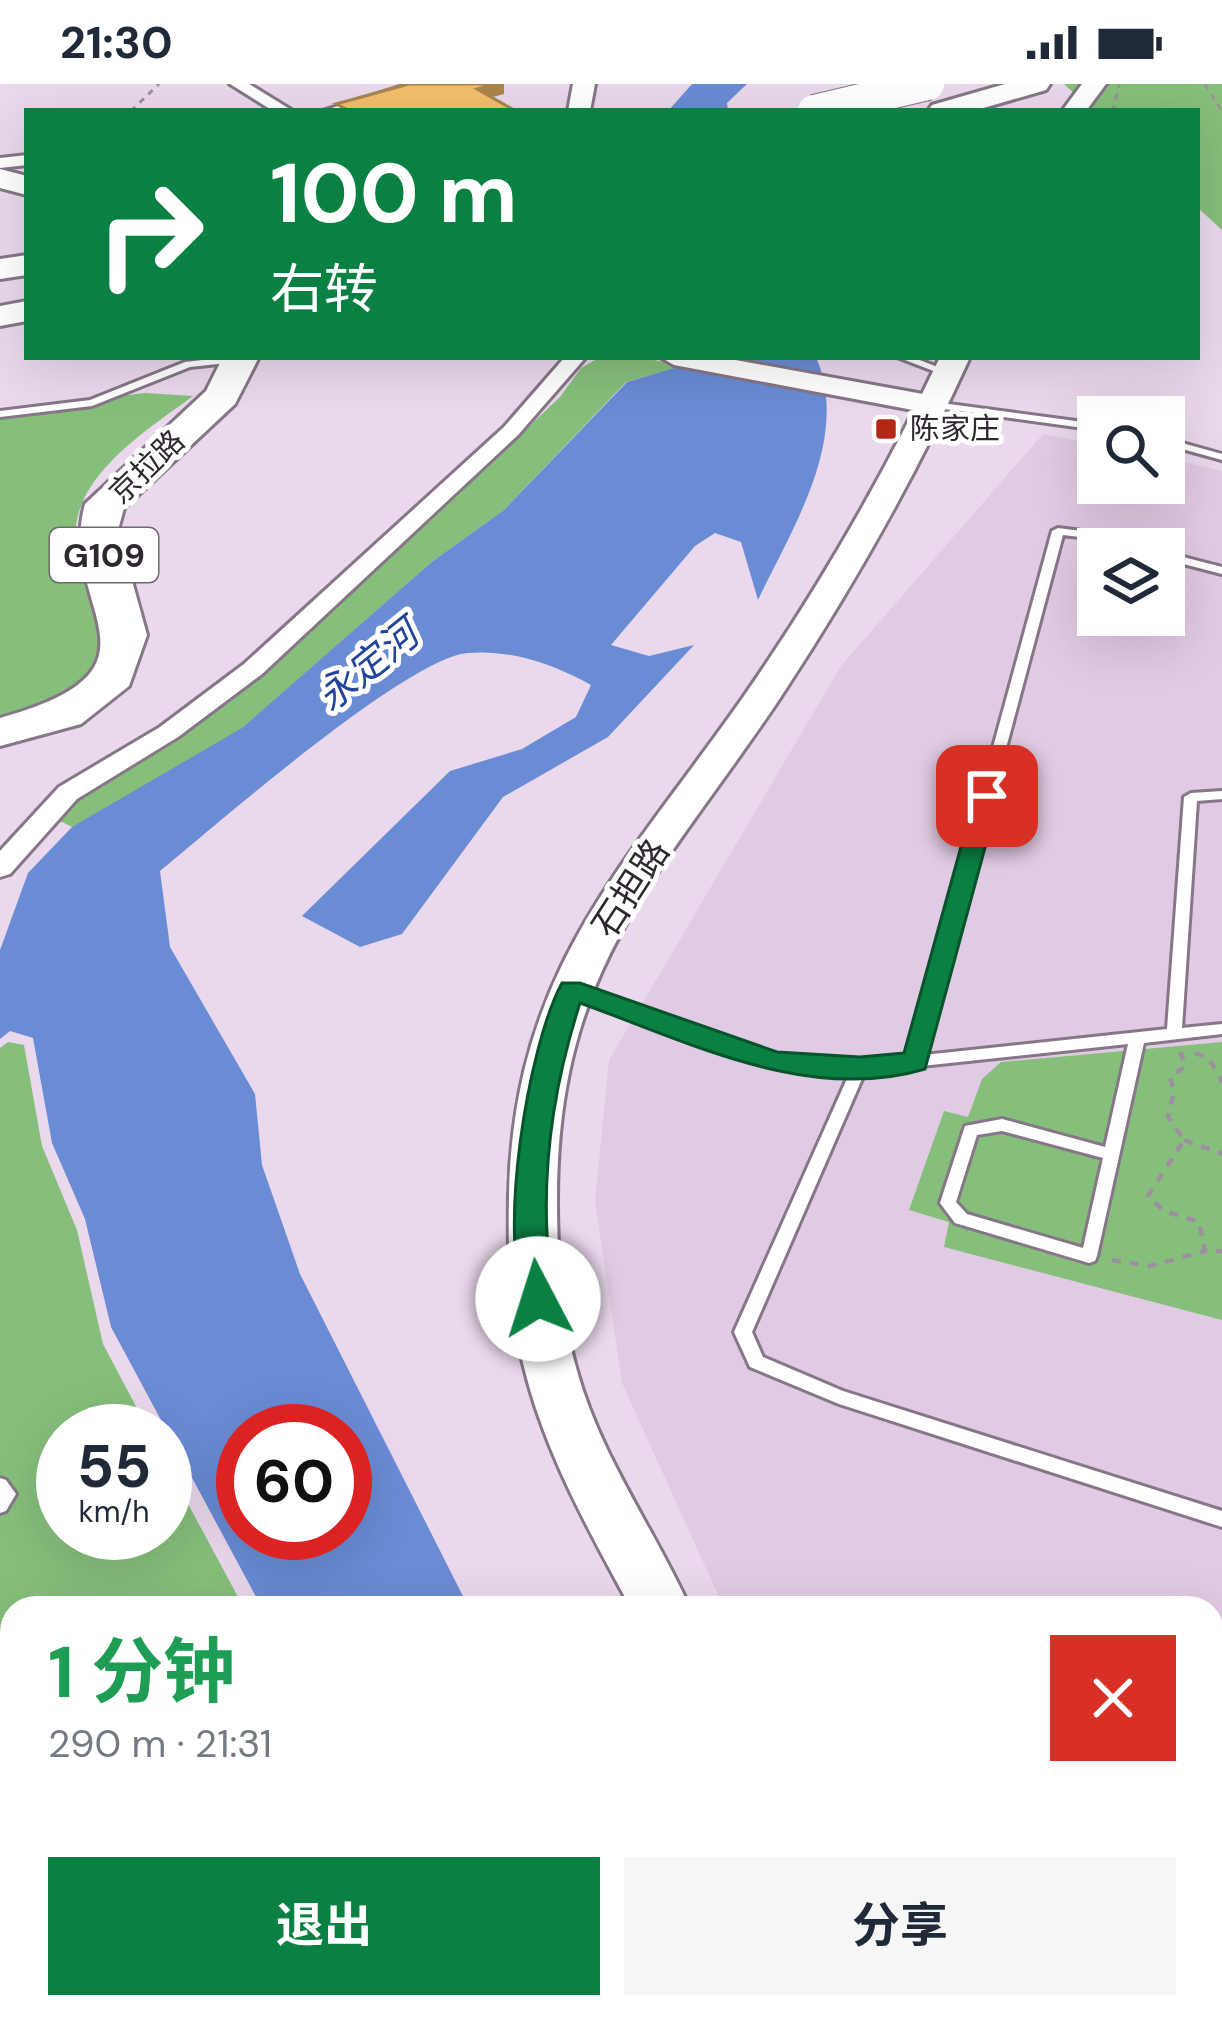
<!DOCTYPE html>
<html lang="zh">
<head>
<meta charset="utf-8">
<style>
  :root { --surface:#fff; --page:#f6f6f7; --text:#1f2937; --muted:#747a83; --accent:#0b8043 }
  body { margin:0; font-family:"DM Sans","Noto Sans SC",sans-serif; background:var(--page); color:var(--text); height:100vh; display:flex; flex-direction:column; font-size:45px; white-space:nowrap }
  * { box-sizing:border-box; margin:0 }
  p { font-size:39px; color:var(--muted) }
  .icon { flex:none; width:66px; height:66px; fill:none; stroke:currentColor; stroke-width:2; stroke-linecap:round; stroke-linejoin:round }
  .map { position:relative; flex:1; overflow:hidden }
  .sheet { position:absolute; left:0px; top:1512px; width:1224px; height:423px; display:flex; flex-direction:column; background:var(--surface); border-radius:36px 36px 0 0; box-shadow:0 12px 48px #0002 }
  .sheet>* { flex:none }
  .hud { position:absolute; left:24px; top:24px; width:1176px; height:252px; border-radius:0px; box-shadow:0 12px 48px #0002; background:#0b8043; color:#fff; overflow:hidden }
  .tools { position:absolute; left:1077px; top:312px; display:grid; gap:24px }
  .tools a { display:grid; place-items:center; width:108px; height:108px; border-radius:0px; background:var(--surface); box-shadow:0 12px 48px #0002; font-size:60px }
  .speed { position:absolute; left:36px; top:1320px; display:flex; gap:24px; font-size:60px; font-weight:700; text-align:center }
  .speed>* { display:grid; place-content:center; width:156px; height:156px; border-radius:50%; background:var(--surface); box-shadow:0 12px 48px #0002; line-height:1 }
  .speed small { font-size:30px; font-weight:400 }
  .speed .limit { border:18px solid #d22; background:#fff; color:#111 }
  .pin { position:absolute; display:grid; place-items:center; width:102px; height:102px; color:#fff; margin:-51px; border-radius:24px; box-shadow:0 6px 18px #0006 }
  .me { position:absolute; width:132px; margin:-66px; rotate:355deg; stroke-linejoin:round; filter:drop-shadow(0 0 9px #0008) }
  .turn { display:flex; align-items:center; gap:42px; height:252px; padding:0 48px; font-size:54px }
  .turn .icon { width:156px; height:156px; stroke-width:2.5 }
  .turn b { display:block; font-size:84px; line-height:102px }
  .round { display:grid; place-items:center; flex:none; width:126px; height:126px; border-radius:0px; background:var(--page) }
  .head { display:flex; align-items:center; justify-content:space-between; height:204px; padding:0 48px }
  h1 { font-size:72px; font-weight:700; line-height:90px; color:#1e9e55 }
  .cta { display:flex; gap:24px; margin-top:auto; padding:24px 48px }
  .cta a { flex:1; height:138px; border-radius:0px; background:var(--accent); color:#fff; font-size:48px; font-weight:700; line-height:138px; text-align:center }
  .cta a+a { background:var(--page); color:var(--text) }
  .status { display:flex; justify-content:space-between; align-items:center; height:84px; padding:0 60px; background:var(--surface); direction:ltr }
  .status svg { height:33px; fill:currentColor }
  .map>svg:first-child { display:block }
</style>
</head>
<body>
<div class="status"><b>21:30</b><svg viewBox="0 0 49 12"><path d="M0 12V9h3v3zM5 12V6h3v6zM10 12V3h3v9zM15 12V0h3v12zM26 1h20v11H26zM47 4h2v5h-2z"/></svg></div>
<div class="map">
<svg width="1222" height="1933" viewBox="0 0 1222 1933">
  <rect width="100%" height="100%" fill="#ead9ec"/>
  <path fill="#e1cae3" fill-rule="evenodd" d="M 1043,350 L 1098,360 L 1098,399 L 1164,399 L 1164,373 L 1222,387 L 1222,1933 L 1080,1933 L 1071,1923 L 1212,1923 L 1212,1524 L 724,1524 L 622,1299 L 595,1117 L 609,976 L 841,582 ZM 1098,465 L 1164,465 L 1164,531 L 1098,531 Z"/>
  <path fill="#86bf7b" d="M 1064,0 L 1222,0 L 1222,146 L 1197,123 L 1197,27 L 1093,27 Z
    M 600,273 L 640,273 L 682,282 L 626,298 L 504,426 L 433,477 L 242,645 L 82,738 L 72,743 L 48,731 L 189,648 L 386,477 L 560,313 L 581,284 Z
    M 145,309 L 193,312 C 142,350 57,401 79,475 C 83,489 95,501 102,514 C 118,544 103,575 92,603 L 0,639 L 0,326 Z
    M 8,958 L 24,961 L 42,1062 L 77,1146 L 103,1260 L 149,1347 L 63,1347 L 63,1449 L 165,1449 L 165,1377 L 244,1524 L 12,1524 L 12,1923 L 345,1923 L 342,1933 L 0,1933 L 0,964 Z
    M 1222,958 L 1222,1236 L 944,1163 L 949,1138 L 909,1126 L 944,1027 L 968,1033 L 982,995 L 1001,978 Z"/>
  <path fill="#6a8cd5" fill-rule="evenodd" d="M 692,0 L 747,0 L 727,19 L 728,27 L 668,27 Z
    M 690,273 L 816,273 C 851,355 792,444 758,516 L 741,458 L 715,449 L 695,462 L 611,561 L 649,572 L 694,561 L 608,653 L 503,713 L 402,850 L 360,863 L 302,832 L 450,687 L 522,665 L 576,633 L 591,601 C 555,581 511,565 468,569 C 407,574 216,741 160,787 L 170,863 L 255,1010 L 262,1081 L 300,1190 L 469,1524 L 262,1524 L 111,1243 L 85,1135 L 52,1059 L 33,954 L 10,947 L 0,955 L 0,866 L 28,789 L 72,743 L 242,644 L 433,477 L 504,426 L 627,298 L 681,282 ZM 243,1347 L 345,1347 L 345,1449 L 243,1449 Z
    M 590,1923 L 758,1923 L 766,1933 L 601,1933 Z"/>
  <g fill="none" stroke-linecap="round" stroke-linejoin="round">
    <g stroke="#867687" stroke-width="6">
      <path id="lane" d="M 228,273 L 242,275 L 237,278 L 190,283 L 92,322 L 0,333 L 0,327 L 90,316 L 185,278 Z
        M 897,273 L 912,273 L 953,289 L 944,291 Z
        M 934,318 L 1098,340 L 1098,346 L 930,323 L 929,321 Z
        M 1164,354 L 1222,370 L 1222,376 L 1164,360 Z
        M 1058,444 L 1122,452 L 1154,465 L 1138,465 L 1120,458 L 1063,451 L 924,971 L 1167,945 L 1184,713 L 1191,709 L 1222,707 L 1222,715 L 1197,717 L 1182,944 L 1222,940 L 1222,950 L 1144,959 L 1097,1172 L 1095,1177 L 1089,1179 L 955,1139 L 940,1119 L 965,1042 L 1002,1035 L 1105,1063 L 1128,960 L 865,988 L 752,1248 L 763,1273 L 843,1307 L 1222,1427 L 1222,1443 L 839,1320 L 750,1283 L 734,1248 L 850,988 L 776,983 L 569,910 L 567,906 L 569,902 L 579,902 L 777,973 L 860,978 L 909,972 L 1052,447 ZM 1002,1047 L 1103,1074 L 1083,1164 L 967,1130 L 956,1118 L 977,1051 Z
        M 1164,468 L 1222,483 L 1222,490 L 1164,475 Z
        M 0,1394 L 6,1396 L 16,1410 L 6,1427 L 0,1429 Z"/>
    </g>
    <g stroke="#867687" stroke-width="6">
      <path id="street" d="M 230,0 L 249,0 L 293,27 L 273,27 Z
        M 410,0 L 436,0 L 348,27 L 322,27 Z
        M 27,71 L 27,81 L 0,84 L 0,74 Z
        M 565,273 L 586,273 L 518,351 L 262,590 L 178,653 L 77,715 L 10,790 L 0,793 L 0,767 L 59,703 L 160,643 L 244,580 L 504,343 Z"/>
    </g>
    <g stroke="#867687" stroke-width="6">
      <path id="secondary" d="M 573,0 L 595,0 L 590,27 L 568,27 Z
        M 660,273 L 719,273 L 934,312 L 948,321 L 934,330 L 674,281 Z"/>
    </g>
    <g stroke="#867687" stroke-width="6">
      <path id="primary" d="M 1082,0 L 1106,0 L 1086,27 L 1062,27 Z
        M 940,273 L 970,273 C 916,392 852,505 780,614 C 659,795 557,881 557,1116 C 557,1173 561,1232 577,1287 C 601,1373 653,1443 690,1524 L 631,1524 C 589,1447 545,1369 524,1283 C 509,1227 508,1169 509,1111 C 514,885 623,785 744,612 C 819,504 884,391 940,273 Z
        M 960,1923 L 1032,1923 L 1036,1933 L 964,1933 Z"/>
    </g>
    <g stroke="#867687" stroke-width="6">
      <path id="highway" d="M 1005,0 L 1050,0 L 1046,6 L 973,27 L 928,27 L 932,21 Z
        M 0,85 L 27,92 L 27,111 L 0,104 Z
        M 27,171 L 27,191 L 0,195 L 0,175 Z
        M 27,217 L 27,237 L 0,242 L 0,222 Z
        M 223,273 L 259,273 L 235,320 L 124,424 L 118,446 L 147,551 L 129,602 L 81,640 L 0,662 L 0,634 C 181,584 56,524 85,420 L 206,307 Z"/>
    </g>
    <path stroke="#9d909e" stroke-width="3" stroke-dasharray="6 6" stroke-linecap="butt" d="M 1205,0 L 1222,28
      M 131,27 L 159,0
      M 1113,27 L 1119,1"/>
    <path stroke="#9d909e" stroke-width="4.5" stroke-dasharray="9 9" stroke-linecap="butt" d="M 1180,968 L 1186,982 L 1170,993 L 1174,1007 L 1168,1033 L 1184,1056 L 1148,1112 L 1164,1127 L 1199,1138 L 1205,1167 L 1222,1167
      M 1195,969 L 1209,974 L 1222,998
      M 1184,1056 L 1222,1070
      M 1112,1176 L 1150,1182 L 1205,1167"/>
    <use href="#lane" fill="#fff" fill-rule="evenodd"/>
    <use href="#street" fill="#fff" fill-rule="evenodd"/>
    <use href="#secondary" fill="#fff" fill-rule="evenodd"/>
    <use href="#primary" fill="#fff" fill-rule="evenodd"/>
    <use href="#highway" fill="#fff" fill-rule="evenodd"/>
    <g stroke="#867687" stroke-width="34" stroke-linecap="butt">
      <path id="highway-bridge" d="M 814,27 L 928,0"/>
    </g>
    <use href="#highway-bridge" stroke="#fff" stroke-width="32"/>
  </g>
  <path fill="#a9864c" d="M 496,0 L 504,0 L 504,10 L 478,17 L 477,5 Z"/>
  <path fill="#f2bf6c" stroke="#a9864c" stroke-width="3" d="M 409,0 L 496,0 L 477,5 L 514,26 L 340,27 L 346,25 L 336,20 Z"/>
  <path fill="#0b8043" stroke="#07532c" stroke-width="3" d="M 987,705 L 999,712 L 925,985 C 808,1020 687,957 580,919 C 549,1015 537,1114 554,1215 L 538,1227 L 528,1224 C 495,1160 528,961 562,899 L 580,899 L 777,968 L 860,973 L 904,969 L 975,712 Z"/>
  <rect fill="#b42714" stroke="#fff" stroke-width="4.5" x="874" y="333" width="24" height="24" rx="6"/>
  <g text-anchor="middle" stroke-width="10" stroke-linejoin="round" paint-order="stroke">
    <g font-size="30" fill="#2f2830" stroke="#fff" text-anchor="start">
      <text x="910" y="355">陈家庄</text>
    </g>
    <g font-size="30" fill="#2f2830" stroke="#fff">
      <text transform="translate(147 383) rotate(-44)" y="10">京拉路</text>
    </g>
    <rect fill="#fff" stroke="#6d686e" stroke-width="3" x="50" y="444" width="108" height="54" rx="9"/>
    <g font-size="33" font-weight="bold" fill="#2f2830">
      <text x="104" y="483">G109</text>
    </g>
    <g font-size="36" fill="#2f2830" stroke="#fff">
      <text transform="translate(630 804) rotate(-57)" y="13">石担路</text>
    </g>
    <g font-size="39" font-style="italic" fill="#23459c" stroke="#fff">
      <text transform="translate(367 581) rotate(-39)" y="14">永定河</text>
    </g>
  </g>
</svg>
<div class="tools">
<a><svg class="icon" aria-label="search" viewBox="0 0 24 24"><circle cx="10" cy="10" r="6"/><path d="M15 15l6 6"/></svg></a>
<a><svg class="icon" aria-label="layers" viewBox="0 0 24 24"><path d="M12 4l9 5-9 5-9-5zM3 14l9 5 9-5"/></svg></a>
</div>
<div class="speed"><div>55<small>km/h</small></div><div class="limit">60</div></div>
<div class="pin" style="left:987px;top:712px;background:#d93025"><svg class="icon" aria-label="arrive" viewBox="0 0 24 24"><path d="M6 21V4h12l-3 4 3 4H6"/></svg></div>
<svg class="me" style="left:538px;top:1215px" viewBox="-20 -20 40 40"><circle r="19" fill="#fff"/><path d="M0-13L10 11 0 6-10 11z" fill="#0b8043"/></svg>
<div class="hud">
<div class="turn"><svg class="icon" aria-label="right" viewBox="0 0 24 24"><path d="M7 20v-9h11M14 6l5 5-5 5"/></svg><div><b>100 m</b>右转</div></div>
</div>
<section class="sheet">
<div class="head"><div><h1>1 分钟</h1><p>290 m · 21:31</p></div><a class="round" style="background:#d93025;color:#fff"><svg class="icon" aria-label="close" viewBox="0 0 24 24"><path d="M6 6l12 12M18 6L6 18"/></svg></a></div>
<div class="cta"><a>退出</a><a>分享</a></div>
</section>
</div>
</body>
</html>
